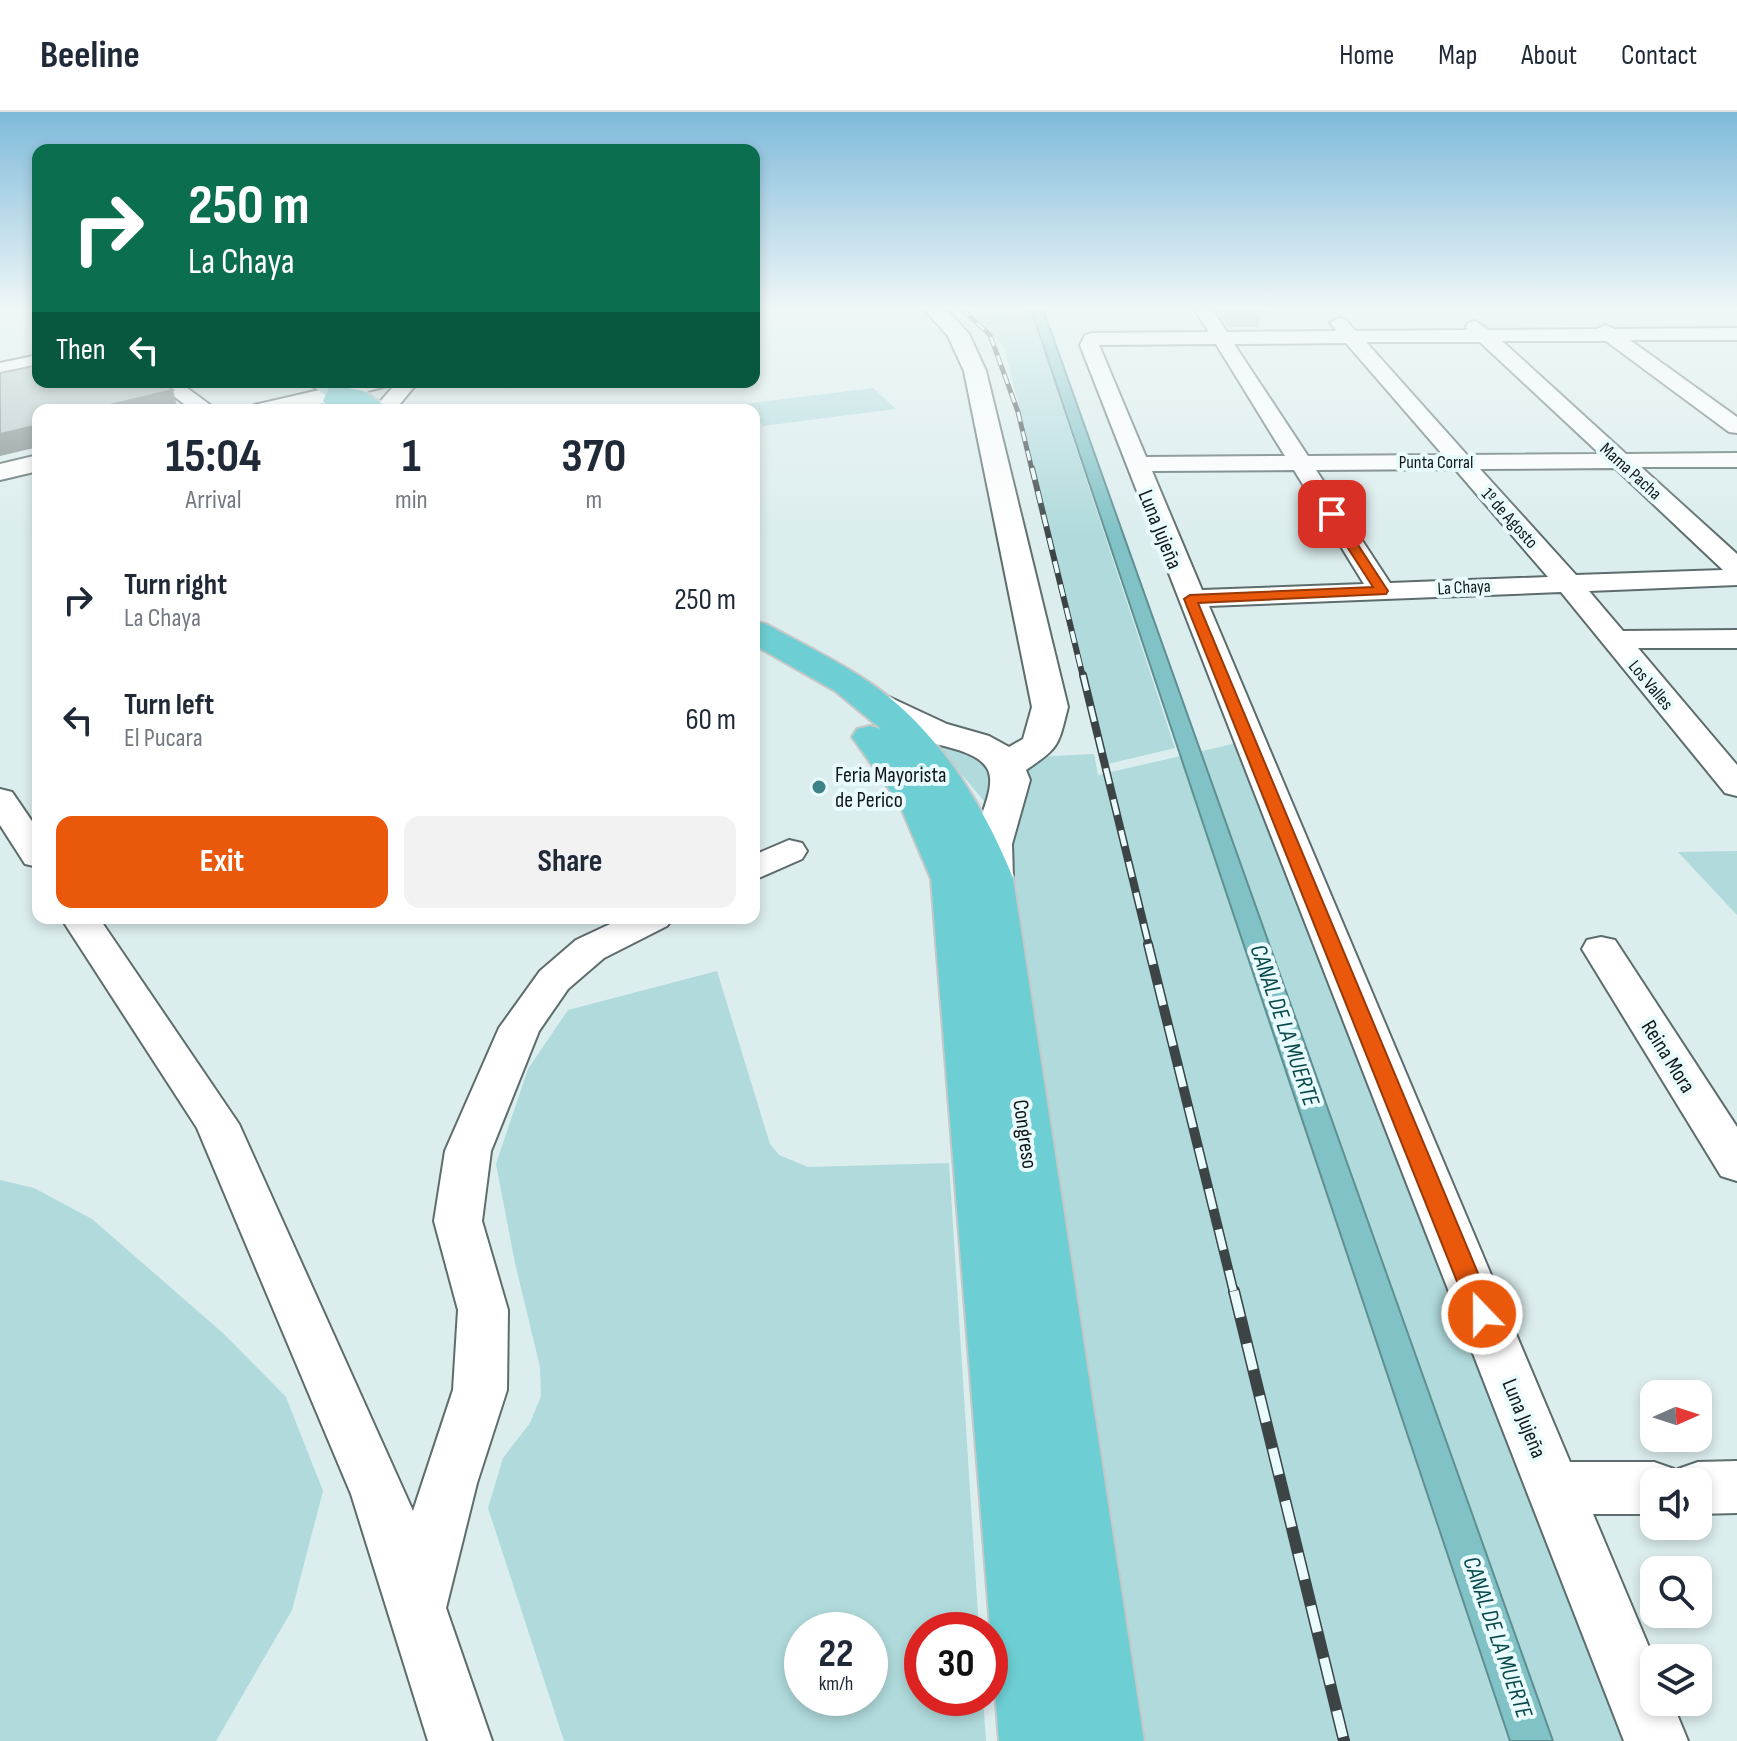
<!DOCTYPE html>
<html lang="en">
<head>
<meta charset="utf-8">
<style>
  :root { --surface:#fff; --page:#f2f2f3; --text:#1f2937; --muted:#747a83; --line:#e0e1e3; --accent:#ea580c }
  body { margin:0; font-family:"Sofia Sans Condensed",sans-serif; background:var(--page); color:var(--text); height:100vh; display:flex; flex-direction:column; font-size:30px; white-space:nowrap }
  * { box-sizing:border-box; margin:0 }
  p { font-size:26px; color:var(--muted) }
  .icon { flex:none; width:44px; height:44px; fill:none; stroke:currentColor; stroke-width:2; stroke-linecap:round; stroke-linejoin:round }
  .map { position:relative; flex:1; overflow:hidden }
  .sheet { position:absolute; left:32px; top:292px; width:728px; height:520px; display:flex; flex-direction:column; background:var(--surface); border-radius:16px; box-shadow:0 4px 12px #0003 }
  .sheet>* { flex:none }
  .hud { position:absolute; left:32px; top:32px; width:728px; height:244px; border-radius:16px; box-shadow:0 4px 12px #0003; background:#0b6e4f; color:#fff; overflow:hidden }
  .needle { width:52px; rotate:87deg }
  .tools { position:absolute; left:1640px; top:1268px; display:grid; gap:16px }
  .tools a { display:grid; place-items:center; width:72px; height:72px; border-radius:16px; background:var(--surface); box-shadow:0 4px 12px #0003; font-size:40px }
  .speed { position:absolute; left:784px; top:1500px; display:flex; gap:16px; font-size:40px; font-weight:700; text-align:center }
  .speed>* { display:grid; place-content:center; width:104px; height:104px; border-radius:50%; background:var(--surface); box-shadow:0 4px 12px #0003; line-height:1 }
  .speed small { font-size:20px; font-weight:400 }
  .speed .limit { border:12px solid #d22; background:#fff; color:#111 }
  .pin { position:absolute; display:grid; place-items:center; width:68px; height:68px; color:#fff; margin:-34px; border-radius:16px; box-shadow:0 4px 12px #0006 }
  .me { position:absolute; width:88px; margin:-44px; rotate:338deg; stroke-linejoin:round; filter:drop-shadow(0 0 6px #0008) }
  .turn { display:flex; align-items:center; gap:28px; height:168px; padding:0 24px; font-size:36px }
  .turn .icon { width:104px; height:104px; stroke-width:2.5 }
  .turn b { display:block; font-size:56px; line-height:68px }
  .then { display:flex; align-items:center; height:76px; padding:0 24px; background:#0003; gap:16px; font-size:30px }
  .eta { display:flex; justify-content:space-evenly; align-items:center; height:136px; text-align:center }
  .eta b { font-size:48px; font-weight:700; line-height:56px }
  .action { display:flex; gap:16px; margin-top:auto; padding:16px 24px }
  .action a { flex:1; height:92px; border-radius:16px; background:var(--accent); color:#fff; font-size:32px; font-weight:700; line-height:92px; text-align:center }
  .action a+a { background:var(--page); color:var(--text) }
  ul { padding:0; list-style:none }
  li { display:flex; align-items:center; gap:24px; height:120px; padding:0 24px }
  li div { flex:1 }
  li b { display:block; font-size:30px }
  li em { font-style:normal }
  header { display:flex; align-items:center; gap:48px; box-sizing:border-box; height:112px; padding:0 40px; background:var(--surface); border-bottom:2px solid var(--line) }
  header strong { font-size:38px }
  nav { display:flex; gap:44px; margin-inline-start:auto; font-size:28px }
  .map>svg:first-child { display:block }
</style>
</head>
<body>
<header>
<strong>Beeline</strong>
<nav><a>Home</a><a>Map</a><a>About</a><a>Contact</a></nav>
</header>
<div class="map">
<svg width="1737" height="1629" viewBox="0 0 1737 1629">
  <rect width="100%" height="100%" fill="#dcedee"/>
  <path fill="#b0dadc" fill-rule="evenodd" d="M 975,201 L 1032,203 L 1175,636 L 1108,652 L 1004,235 Z
    M 873,276 L 896,297 L 763,314 L 754,303 L 754,298 L 749,298 L 744,292 Z
    M 934,630 L 985,647 L 994,679 L 984,689 Z
    M 1237,631 L 1628,1629 L 1119,1629 L 1000,722 L 1010,646 L 1094,642 L 1098,663 Z
    M 1737,739 L 1737,803 L 1678,740 Z
    M 717,859 L 770,1032 L 779,1043 L 808,1055 L 949,1051 L 979,1518 L 922,1518 L 922,1586 L 983,1586 L 986,1629 L 564,1629 L 488,1396 L 503,1346 L 530,1311 L 541,1284 L 540,1255 L 515,1151 L 496,1052 L 528,957 L 568,898 ZM 802,1518 L 870,1518 L 870,1586 L 802,1586 Z
    M 0,1068 L 34,1076 L 92,1107 L 224,1222 L 286,1285 L 323,1379 L 292,1498 L 216,1629 L 0,1629 Z"/>
  <path fill="#80c2c6" stroke="#5f8f92" stroke-width="2" d="M 1031,197 L 1043,197 L 1553,1629 L 1510,1629 Z"/>
  <g fill="none" stroke-linecap="round" stroke-linejoin="round">
    <g stroke="#5d6c6d" stroke-width="4">
      <path id="minor" d="M 1194,197 L 1212,197 L 1227,220 L 1337,219 L 1330,211 L 1339,206 L 1345,207 L 1356,219 L 1468,218 L 1466,215 L 1468,211 L 1475,209 L 1489,218 L 1597,217 L 1605,213 L 1615,217 L 1737,216 L 1737,228 L 1630,228 L 1737,305 L 1737,321 L 1729,320 L 1606,229 L 1502,229 L 1626,342 L 1737,341 L 1737,355 L 1641,355 L 1737,442 L 1737,473 L 1589,479 L 1623,519 L 1737,518 L 1737,536 L 1638,536 L 1737,653 L 1737,684 L 1725,681 L 1561,480 L 1209,494 L 1570,1350 L 1654,1350 L 1674,1357 L 1676,1362 L 1678,1357 L 1698,1350 L 1737,1349 L 1737,1401 L 1698,1402 L 1698,1370 L 1654,1370 L 1654,1402 L 1593,1402 L 1654,1547 L 1654,1590 L 1672,1590 L 1688,1629 L 1624,1629 L 1080,233 L 1085,223 L 1092,221 L 1209,220 ZM 1366,230 L 1480,230 L 1600,342 L 1467,343 ZM 1346,231 L 1443,343 L 1308,344 L 1234,232 ZM 1216,232 L 1285,344 L 1146,345 L 1099,233 ZM 1615,356 L 1723,458 L 1576,463 L 1480,357 ZM 1455,357 L 1548,465 L 1390,471 L 1316,358 ZM 1294,358 L 1364,472 L 1202,478 L 1152,359 Z
        M 38,243 L 38,255 L 0,263 L 0,251 Z
        M 155,270 L 179,270 L 217,298 L 192,298 Z
        M 356,270 L 390,270 L 387,274 L 337,287 L 327,281 L 330,277 Z
        M 397,270 L 418,270 L 395,298 L 373,298 Z
        M 0,677 L 12,680 L 38,718 L 38,755 L 25,752 L 0,713 Z
        M 789,728 L 802,731 L 807,739 L 802,747 L 754,768 L 754,743 Z
        M 61,806 L 99,806 L 239,1012 L 413,1399 L 453,1278 L 458,1198 L 434,1109 L 445,1039 L 499,916 L 540,859 L 576,828 L 623,806 L 673,806 L 667,814 L 604,846 L 568,877 L 539,919 L 491,1039 L 482,1109 L 508,1198 L 507,1278 L 477,1371 L 446,1496 L 492,1629 L 428,1629 L 351,1382 L 197,1016 Z
        M 1601,825 L 1615,828 L 1737,1015 L 1737,1069 L 1721,1064 L 1582,837 L 1587,828 Z"/>
    </g>
    <g stroke="#5d6c6d" stroke-width="4">
      <path id="tertiary" d="M 924,197 L 946,197 L 969,222 L 986,259 L 1068,595 C 1058,634 1060,635 1026,658 L 1030,668 L 1012,732 L 1013,766 L 1007,775 L 992,779 L 977,775 C 952,738 1003,683 987,656 C 975,637 939,635 920,627 C 901,620 882,609 863,601 L 858,593 L 863,585 L 876,582 L 889,585 L 947,612 L 989,624 L 1009,635 L 1023,627 L 1032,595 L 964,259 L 948,224 Z
        M 337,274 L 345,276 L 349,281 L 345,286 L 295,298 L 251,298 L 254,293 Z
        M 38,343 L 38,359 L 0,368 L 0,352 Z"/>
    </g>
    <g stroke="#5d6c6d" stroke-width="4">
      <path id="secondary" d="M 307,270 L 336,270 L 349,281 L 345,286 L 329,286 Z"/>
    </g>
    <g stroke="#c6c8c8" stroke-width="4">
      <path id="primary" d="M 337,274 L 364,279 L 391,298 L 332,298 L 323,289 L 329,276 Z
        M 754,509 L 766,512 C 802,532 839,549 873,573 C 939,620 983,692 1013,766 L 1144,1629 L 999,1629 L 931,767 L 899,691 L 852,625 L 857,617 L 870,614 L 881,617 L 835,579 L 754,533 Z"/>
    </g>
    <use href="#minor" fill="#fff" fill-rule="evenodd"/>
    <use href="#tertiary" fill="#fff" fill-rule="evenodd"/>
    <use href="#secondary" fill="#b6e7e9" fill-rule="evenodd"/>
    <use href="#primary" fill="#6dcfd4" fill-rule="evenodd"/>
    <g stroke="#3c4445" stroke-width="5">
      <path id="rail-far4" d="M 962,197 L 990,223 L 1018,300 L 1032,358"/>
    </g>
    <g stroke="#3c4445" stroke-width="6">
      <path id="rail-far3" d="M 1032,356 L 1083,565"/>
    </g>
    <g stroke="#3c4445" stroke-width="8">
      <path id="rail-far2" d="M 1083,563 L 1149,834"/>
    </g>
    <g stroke="#3c4445" stroke-width="10">
      <path id="rail-far1" d="M 1148,832 L 1234,1181"/>
    </g>
    <g stroke="#3c4445" stroke-width="12">
      <path id="rail" d="M 1234,1179 L 1344,1629"/>
    </g>
    <use href="#rail-far4" stroke="#e9fbfc" stroke-width="3" stroke-dasharray="10" stroke-linecap="butt"/>
    <use href="#rail-far3" stroke="#e9fbfc" stroke-width="4" stroke-dasharray="12" stroke-linecap="butt"/>
    <use href="#rail-far2" stroke="#e9fbfc" stroke-width="5" stroke-dasharray="16" stroke-linecap="butt"/>
    <use href="#rail-far1" stroke="#e9fbfc" stroke-width="7" stroke-dasharray="21" stroke-linecap="butt"/>
    <use href="#rail" stroke="#e9fbfc" stroke-width="9" stroke-dasharray="27" stroke-linecap="butt"/>
  </g>
  <path fill="#9dabac" d="M 1215,197 L 1261,197 L 1259,215 L 1228,215 Z"/>
  <path fill="#7f8b8c" d="M 173,278 L 178,298 L 89,298 Z
    M 38,313 L 38,335 L 0,344 L 0,322 Z"/>
  <path fill="#b6c7c8" stroke="#7f8b8c" stroke-width="2" d="M 38,253 L 38,270 L 162,270 L 173,278 L 89,298 L 38,298 L 38,313 L 0,322 L 0,261 Z"/>
  <linearGradient id="sky" x2="0" y2="1"><stop stop-color="#7ebada"/><stop offset="0.46" stop-color="#eff7f7"/><stop offset="1" stop-color="#eff7f7" stop-opacity="0"/></linearGradient>
  <rect width="1737" height="425" fill="url(#sky)"/>
  <path fill="#ea580c" stroke="#983908" stroke-width="2" d="M 1327,399 L 1336,399 L 1388,479 L 1386,482 L 1198,491 L 1495,1202 L 1491,1209 L 1482,1212 L 1474,1209 L 1470,1202 L 1184,487 L 1190,483 L 1373,475 L 1326,402 Z"/>
  <circle fill="#3b8387" stroke="#e9fbfc" stroke-width="3" cx="819" cy="675" r="8"/>
  <g text-anchor="middle" stroke-width="8" stroke-linejoin="round" paint-order="stroke">
    <g font-size="18" fill="#121819" stroke="#e9fbfc">
      <text x="1436" y="356">Punta Corral</text>
      <text transform="translate(1631 359) rotate(42)" y="6">Mama Pacha</text>
      <text transform="translate(1510 406) rotate(48)" y="6">1º de Agosto</text>
      <text transform="translate(1464 475) rotate(-3)" y="6">La Chaya</text>
      <text transform="translate(1651 573) rotate(50)" y="6">Los Valles</text>
    </g>
    <g font-size="22" fill="#121819" stroke="#e9fbfc">
      <text transform="translate(1161 417) rotate(68)" y="8">Luna Jujeña</text>
      <text transform="translate(1669 944) rotate(58)" y="8">Reina Mora</text>
      <text transform="translate(1026 1022) rotate(82)" y="8">Congreso</text>
      <text transform="translate(1525 1306) rotate(68)" y="8">Luna Jujeña</text>
    </g>
    <g font-size="22" fill="#121819" stroke="#e9fbfc" text-anchor="start">
      <text x="835" y="670">Feria Mayorista<tspan x="835" dy="25">de Perico</tspan></text>
    </g>
    <g font-size="24" font-style="italic" fill="#09484b" stroke="#e9fbfc">
      <text transform="translate(1285 913) rotate(71)" y="8">CANAL DE LA MUERTE</text>
      <text transform="translate(1498 1525) rotate(71)" y="8">CANAL DE LA MUERTE</text>
    </g>
  </g>
</svg>
<div class="tools">
<a><svg class="needle" viewBox="-14 -14 28 28"><path d="M0-13l5 13h-10z" fill="#e53935"/><path d="M0 13l5-13h-10z" fill="#747a83"/></svg></a>
<a><svg class="icon" aria-label="sound" viewBox="0 0 24 24"><path d="M4 9h4l5-4v14l-5-4H4zM17 9q2 3 0 6"/></svg></a>
<a><svg class="icon" aria-label="search" viewBox="0 0 24 24"><circle cx="10" cy="10" r="6"/><path d="M15 15l6 6"/></svg></a>
<a><svg class="icon" aria-label="layers" viewBox="0 0 24 24"><path d="M12 4l9 5-9 5-9-5zM3 14l9 5 9-5"/></svg></a>
</div>
<div class="speed"><div>22<small>km/h</small></div><div class="limit">30</div></div>
<div class="pin" style="left:1332px;top:402px;background:#d93025"><svg class="icon" aria-label="arrive" viewBox="0 0 24 24"><path d="M6 21V4h12l-3 4 3 4H6"/></svg></div>
<svg class="me" style="left:1482px;top:1202px" viewBox="-20 -20 40 40"><circle r="17" fill="#ea580c" stroke="#fff" stroke-width="3"/><path d="M0-11L8 9 0 5-8 9z" fill="#fff"/></svg>
<div class="hud">
<div class="turn"><svg class="icon" aria-label="right" viewBox="0 0 24 24"><path d="M7 20v-9h11M14 6l5 5-5 5"/></svg><div><b>250 m</b>La Chaya</div></div>
<div class="then">Then<svg class="icon" aria-label="left" viewBox="0 0 24 24"><path d="M17 20v-9H6M10 6l-5 5 5 5"/></svg></div>
</div>
<section class="sheet">
<div class="eta">
<div><b>15:04</b><p>Arrival</p></div>
<div><b>1</b><p>min</p></div>
<div><b>370</b><p>m</p></div>
</div>
<ul>
<li><svg class="icon" aria-label="right" viewBox="0 0 24 24"><path d="M7 20v-9h11M14 6l5 5-5 5"/></svg><div><b>Turn right</b><p>La Chaya</p></div><em>250 m</em></li>
<li><svg class="icon" aria-label="left" viewBox="0 0 24 24"><path d="M17 20v-9H6M10 6l-5 5 5 5"/></svg><div><b>Turn left</b><p>El Pucara</p></div><em>60 m</em></li>
</ul>
<div class="action"><a>Exit</a><a>Share</a></div>
</section>
</div>
</body>
</html>
